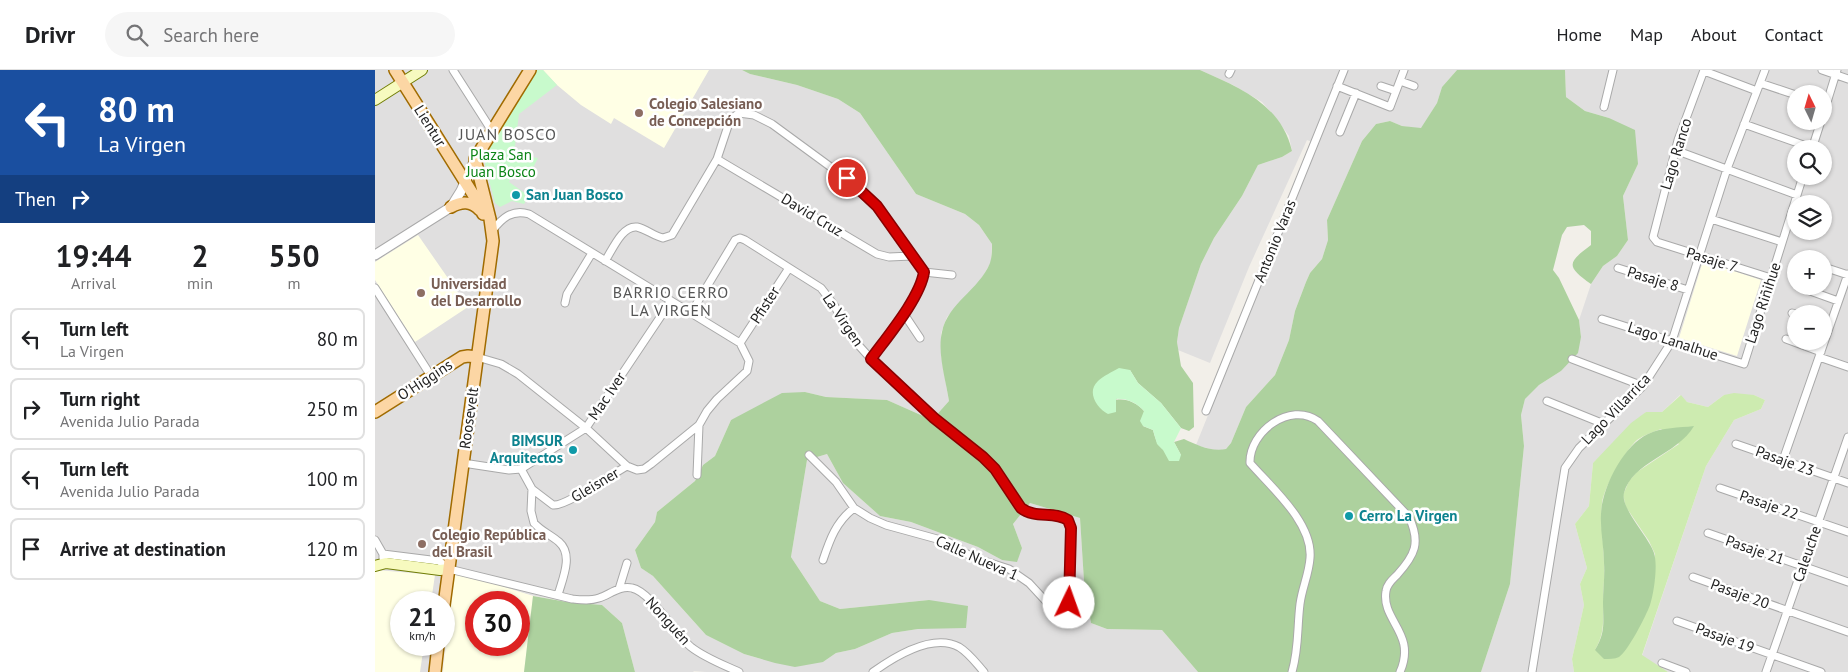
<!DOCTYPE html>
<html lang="en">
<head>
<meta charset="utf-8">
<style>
  :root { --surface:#fff; --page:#f6f6f6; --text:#202124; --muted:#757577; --line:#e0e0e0 }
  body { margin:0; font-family:"PT Sans",sans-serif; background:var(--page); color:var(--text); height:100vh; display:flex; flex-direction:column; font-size:19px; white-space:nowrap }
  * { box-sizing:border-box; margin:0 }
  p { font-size:16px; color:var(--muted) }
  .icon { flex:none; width:28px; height:28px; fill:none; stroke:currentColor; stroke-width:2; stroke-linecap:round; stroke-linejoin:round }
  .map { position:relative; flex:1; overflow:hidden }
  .sheet { display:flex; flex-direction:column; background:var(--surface); width:375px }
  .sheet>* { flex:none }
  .top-card { background:#1a4fa0; color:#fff; overflow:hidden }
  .needle { width:32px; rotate:355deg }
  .controls { position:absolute; left:1412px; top:15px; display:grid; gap:10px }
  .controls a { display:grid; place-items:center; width:45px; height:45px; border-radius:50%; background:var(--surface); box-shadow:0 1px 4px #0004; font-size:25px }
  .speed { position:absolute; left:15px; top:521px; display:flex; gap:10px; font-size:25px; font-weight:700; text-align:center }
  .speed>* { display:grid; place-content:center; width:65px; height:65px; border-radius:50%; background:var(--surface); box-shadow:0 1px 4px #0004; line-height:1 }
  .speed small { font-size:12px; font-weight:400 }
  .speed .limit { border:8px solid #d22; background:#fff; color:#111 }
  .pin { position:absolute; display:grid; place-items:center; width:42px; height:42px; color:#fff; margin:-21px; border:2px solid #fff; border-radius:50%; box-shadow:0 1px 5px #0007 }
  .me { position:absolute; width:55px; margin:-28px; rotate:3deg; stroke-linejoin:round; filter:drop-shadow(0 0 4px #0008) }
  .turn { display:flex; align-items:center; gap:18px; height:105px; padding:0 15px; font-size:22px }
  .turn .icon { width:65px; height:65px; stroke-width:2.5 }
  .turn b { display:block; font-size:35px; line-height:42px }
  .then { display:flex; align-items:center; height:48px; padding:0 15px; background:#0003; gap:10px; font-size:19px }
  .eta { display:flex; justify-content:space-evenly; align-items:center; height:85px; text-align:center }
  .eta b { font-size:30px; font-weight:700; line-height:35px }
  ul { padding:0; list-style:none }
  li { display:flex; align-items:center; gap:15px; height:62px; margin:0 10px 8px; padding:0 5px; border:2px solid var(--line); border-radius:8px }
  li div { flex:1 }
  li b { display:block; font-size:19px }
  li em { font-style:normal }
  header { display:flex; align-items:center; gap:30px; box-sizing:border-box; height:70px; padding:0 25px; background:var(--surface); border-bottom:1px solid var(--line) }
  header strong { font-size:24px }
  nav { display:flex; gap:28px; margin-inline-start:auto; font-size:18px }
  .search { width:350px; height:45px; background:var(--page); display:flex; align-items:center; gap:12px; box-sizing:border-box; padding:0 18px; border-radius:28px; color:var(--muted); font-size:19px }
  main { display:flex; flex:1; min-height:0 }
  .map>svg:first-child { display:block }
</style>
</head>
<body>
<header>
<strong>Drivr</strong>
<div class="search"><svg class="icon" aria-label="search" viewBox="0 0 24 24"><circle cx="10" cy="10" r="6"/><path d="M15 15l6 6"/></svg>Search here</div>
<nav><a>Home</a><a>Map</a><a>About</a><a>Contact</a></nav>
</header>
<main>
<section class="sheet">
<div class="top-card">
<div class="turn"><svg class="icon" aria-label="left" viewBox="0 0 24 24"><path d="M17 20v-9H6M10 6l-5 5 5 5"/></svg><div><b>80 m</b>La Virgen</div></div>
<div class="then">Then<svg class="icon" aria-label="right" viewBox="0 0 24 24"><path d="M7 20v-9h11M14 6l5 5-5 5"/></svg></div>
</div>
<div class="eta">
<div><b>19:44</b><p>Arrival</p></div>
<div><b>2</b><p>min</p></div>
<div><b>550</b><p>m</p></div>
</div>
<ul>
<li><svg class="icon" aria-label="left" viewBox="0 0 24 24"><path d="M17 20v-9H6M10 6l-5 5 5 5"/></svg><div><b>Turn left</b><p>La Virgen</p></div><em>80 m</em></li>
<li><svg class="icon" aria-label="right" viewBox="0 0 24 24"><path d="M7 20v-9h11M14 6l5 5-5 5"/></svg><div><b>Turn right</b><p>Avenida Julio Parada</p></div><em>250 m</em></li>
<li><svg class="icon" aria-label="left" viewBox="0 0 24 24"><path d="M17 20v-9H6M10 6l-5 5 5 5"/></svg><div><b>Turn left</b><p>Avenida Julio Parada</p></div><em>100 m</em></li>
<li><svg class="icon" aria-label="arrive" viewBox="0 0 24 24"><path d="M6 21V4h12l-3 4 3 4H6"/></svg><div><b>Arrive at destination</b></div><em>120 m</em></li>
</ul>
</section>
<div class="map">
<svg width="1473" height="602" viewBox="0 0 1473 602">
  <rect width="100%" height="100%" fill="#f2efe9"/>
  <path fill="#e0dfdf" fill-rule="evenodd" d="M 0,0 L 367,0 L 375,4 L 422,15 L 463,29 L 485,43 L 541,124 L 590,144 L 604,155 L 617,174 L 616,192 L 603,215 L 572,247 L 566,263 L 566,286 L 574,331 L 557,350 L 512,330 L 451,327 L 430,322 L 356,350 L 340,386 L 328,395 L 320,411 L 282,442 L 280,452 L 260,480 L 266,498 L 278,506 L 331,565 L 369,584 L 386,589 L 448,592 L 461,583 L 480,579 L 517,563 L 543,559 L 554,530 L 465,539 L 445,531 L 416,487 L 432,390 L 452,384 L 468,413 L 505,446 L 536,452 L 603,477 L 627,490 L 647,478 L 638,454 L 655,433 L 705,448 L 709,511 L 716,553 L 732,559 L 787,560 L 823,602 L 331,602 L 319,601 L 318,602 L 260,602 L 247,553 L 227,535 L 192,532 L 68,508 L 64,532 L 26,532 L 26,575 L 58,575 L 55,602 L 0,602 Z
    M 825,0 L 1082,0 L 1067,17 L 1062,33 L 1046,59 L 1027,56 L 1015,51 L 1001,54 L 987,71 L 952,150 L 953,170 L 947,189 L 935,203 L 931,212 L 920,241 L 914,270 L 900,305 L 871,337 L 856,373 L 851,379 L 842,381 L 821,375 L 942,74 L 932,70 L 874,197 L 835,293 L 803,280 L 802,272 L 804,258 L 826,194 L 839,168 L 867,126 L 883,95 L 907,87 L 917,81 L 914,66 L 901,48 L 887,32 L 858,15 Z
    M 1190,0 L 1473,0 L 1473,602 L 1293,602 L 1267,586 L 1331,396 L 1359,350 L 1386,339 L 1390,330 L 1379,325 L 1349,325 L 1333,337 L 1312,332 L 1305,325 L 1287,342 L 1271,342 L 1218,393 L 1214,436 L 1200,454 L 1212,498 L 1205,514 L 1209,535 L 1197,589 L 1199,602 L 1106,602 L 1135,514 L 1149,376 L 1146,345 L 1150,329 L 1164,315 L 1186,301 L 1206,267 L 1204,250 L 1216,214 L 1228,196 L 1242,186 L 1253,170 L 1248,126 L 1263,94 L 1234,48 L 1210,41 L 1191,27 ZM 1421,24 L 1449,24 L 1449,51 L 1421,51 ZM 1421,79 L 1449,79 L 1449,106 L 1421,106 ZM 1421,134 L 1449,134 L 1449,161 L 1421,161 ZM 1421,189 L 1449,189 L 1449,216 L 1421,216 ZM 1421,244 L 1449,244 L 1449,271 L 1421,271 Z"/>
  <path fill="#ffffe5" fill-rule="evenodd" d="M 168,0 L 334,0 L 289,78 L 239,48 L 236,54 L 206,35 L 182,15 Z
    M 43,165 L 93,237 L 40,272 L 0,210 L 0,192 Z
    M 1328,191 L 1386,210 L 1362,286 L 1304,268 Z
    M 2,500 L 60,505 L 56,532 L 26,532 L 26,575 L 49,575 L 45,602 L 0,602 L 0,502 Z
    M 80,501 L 158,526 L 149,602 L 68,602 ZM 101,532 L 144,532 L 144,575 L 101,575 Z"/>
  <path fill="#cdebb0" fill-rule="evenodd" d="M 1359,323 L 1379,325 L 1390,330 L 1386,339 L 1359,350 L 1331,396 L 1267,585 L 1293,602 L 1199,602 L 1197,589 L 1209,535 L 1205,514 L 1212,498 L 1200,454 L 1214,436 L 1218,393 L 1256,353 L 1271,342 L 1287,342 L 1306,325 L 1312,332 L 1333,337 L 1349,325 ZM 1286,359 L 1304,374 L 1262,402 L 1254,411 L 1248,425 L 1251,437 L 1274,471 L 1280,484 L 1280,509 L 1220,580 C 1230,563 1228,551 1228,532 C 1228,519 1230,507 1229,494 C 1229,473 1225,454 1227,433 C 1229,417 1250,381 1262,370 C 1269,365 1278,362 1286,359 Z"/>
  <path fill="#add19e" d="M 367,0 L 825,0 C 865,18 906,34 917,81 L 907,87 L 883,95 L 867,126 L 839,168 L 826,194 L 804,258 L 802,272 L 806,296 L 818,313 L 819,357 L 814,361 L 806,358 L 786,333 L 763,313 L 755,300 L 741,330 C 751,328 762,333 769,341 L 768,356 L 778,360 C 783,380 787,380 806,385 L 799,372 L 809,369 C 822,375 836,382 851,379 L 856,373 L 871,337 L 900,305 L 914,270 L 920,241 L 931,212 L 935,203 L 947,189 L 953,170 L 952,150 L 987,71 L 1001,54 L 1015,51 L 1027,56 L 1046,58 L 1062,33 L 1067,17 L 1082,0 L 1190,0 L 1191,27 L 1210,41 L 1234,48 L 1260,60 L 1263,94 L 1248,126 L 1253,170 L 1242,186 L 1228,196 L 1216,214 C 1191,196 1192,193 1216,175 L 1216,161 L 1209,155 L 1192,157 L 1187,165 L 1178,200 L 1184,208 L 1204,250 L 1206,267 L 1203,283 L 1186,301 L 1164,315 L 1150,329 L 1146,345 L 1149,376 L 1135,514 L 1106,602 L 823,602 L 787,560 L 732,559 L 716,553 L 709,511 L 705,448 L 655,433 L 638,454 L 647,478 L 642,492 L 627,490 L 603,477 L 536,452 L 505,446 L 468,413 L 452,384 L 432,390 L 416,487 L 445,531 L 465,539 L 554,530 L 593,536 L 591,558 L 543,559 L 517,563 L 480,579 L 461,583 L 448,592 L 420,597 L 400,593 L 369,584 L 331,565 L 278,506 L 266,498 L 260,480 L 280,452 L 282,442 L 320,411 L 328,395 L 340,386 L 356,350 L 407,323 L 430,322 L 451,327 L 512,330 L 557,350 L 574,331 C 571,310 562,283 567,262 C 573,233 604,220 615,193 C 617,187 617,180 617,174 L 604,155 L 590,144 L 541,124 L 485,43 L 463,29 L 422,15 L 375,4 Z
    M 1319,356 C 1302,385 1257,392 1249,423 C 1245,438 1274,467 1279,483 C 1283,495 1279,523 1275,535 C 1271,546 1253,581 1244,587 C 1240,589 1234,589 1229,589 L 1220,580 C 1231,562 1228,552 1228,532 C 1228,519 1230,506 1229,493 C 1229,477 1225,460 1226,444 C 1227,417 1249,375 1273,364 C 1287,357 1304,358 1319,356 Z
    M 158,526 L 192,532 L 227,535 L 247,553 L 260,602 L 149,602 Z"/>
  <path fill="#c8facc" d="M 161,0 L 168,0 L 182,15 L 144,44 L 139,84 L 163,88 L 157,100 L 142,98 L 134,112 L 154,126 L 149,134 L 137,131 L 125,137 L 120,133 L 110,95 L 111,77 Z
    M 744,298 L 755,300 L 763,313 L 786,333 L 806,358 L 799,372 L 806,385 L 804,391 L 794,391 L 788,380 L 782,374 L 778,360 L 768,356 L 765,351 L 769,341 C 762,333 751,328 741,329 L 741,342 L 733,344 C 722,338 711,322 723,311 C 728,306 737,302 744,298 Z"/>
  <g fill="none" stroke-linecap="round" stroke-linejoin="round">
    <g stroke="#a9a9a9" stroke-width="9">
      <path id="minor" d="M 78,0 L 117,61
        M 1329,0 L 1303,70 L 1278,167 L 1282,172 L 1396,208
        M 1447,0 L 1473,9
        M 1329,1 L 1382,21
        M 854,4 L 856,0
        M 1025,11 L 1039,16
        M 1385,13 L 1421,25
        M 962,16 L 1015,37 L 1029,0
        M 1006,16 L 1021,21
        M 1229,37 L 1238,0
        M 1449,42 L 1462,0
        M 1369,54 L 1437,78
        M 965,62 L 981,23
        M 1437,79 L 1446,51
        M 1300,80 L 1422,125
        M 342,89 L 502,184 L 514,187 L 537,186
        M 1336,149 L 1407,172
        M 117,161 C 127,148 137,139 154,144 L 365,273
        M 230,191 C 237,181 247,155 262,157 C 271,159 279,166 288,168 L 297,165 L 342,89 L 355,50 L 364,43 L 379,45 L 397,54 L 487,120 L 510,146 L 549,202 C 546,228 512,267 496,289
        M 1449,197 L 1473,205
        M 1243,198 L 1313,220
        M 549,202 L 577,205
        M 1424,217 L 1463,231
        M 0,218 L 56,306
        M 190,233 L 192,224 L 217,183
        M 316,243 L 360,170 L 365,168 L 370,170 L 446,218 L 459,235 L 478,269 L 496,289 L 559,348 L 608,387 L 620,399 L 645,438 C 660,449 679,441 693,450 L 696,458 L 694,533 L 689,539 L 678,539 L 654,513 L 634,499 L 597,487 L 573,472 L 511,455 L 495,448 L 479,438 L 461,412 L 434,385
        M 1417,243 L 1421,244
        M 529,244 L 545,268
        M 1227,249 L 1369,294 L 1428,106
        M 1411,269 L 1446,282
        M 365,273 L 414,198
        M 102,287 L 126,294 L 143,304 L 211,358 L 252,396 L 262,400 L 269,399 L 276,394 L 324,355 L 332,341 L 342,329 L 372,301 L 374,291 L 365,273
        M 1444,287 L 1473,297
        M 1197,289 L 1268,316
        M 1172,331 L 1229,354
        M 831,341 L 969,0
        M 1361,374 L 1473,413
        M 1408,390 L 1473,204
        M 88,393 L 134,400 L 146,399 L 211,358 L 296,231
        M 146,399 L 157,419 L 178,435 C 190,437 239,403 252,396
        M 322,405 L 324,355
        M 1345,418 L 1473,462
        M 157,419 L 156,441 L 159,453 C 166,461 176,465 184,472 C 199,485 187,510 183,525
        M 1333,463 L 1473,512
        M 0,470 L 8,484 L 8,488
        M 8,484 L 64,491 L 74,499 L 197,529 C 207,530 215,531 224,528 C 234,525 245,515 257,518 C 276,522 299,563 316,577 C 330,588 349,595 364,602
        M 448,490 C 455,469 461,452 479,438
        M 1318,507 L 1473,562
        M 244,519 L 252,493
        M 1302,551 L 1446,602
        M 1287,593 L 1311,602
        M 498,602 C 519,587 558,563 584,577 C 594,583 601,593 609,602
        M 917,602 C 924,578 922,558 925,534 C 927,518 934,504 935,488 C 938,453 897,418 875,393 C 874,362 915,331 943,351 L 1034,447 C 1046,473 1040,485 1022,505 C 1017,510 1012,514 1011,521 C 1006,551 1042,563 1025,602
        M 1157,602 L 1190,398 L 1204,378 L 1268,316 L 1297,271 L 1352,99 L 1390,0
        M 1391,602 L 1473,367"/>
    </g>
    <g stroke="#a9a9a9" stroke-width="11">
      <path id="tertiary" d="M 0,185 L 76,137 L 86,121 L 100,89"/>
    </g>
    <g stroke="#707d05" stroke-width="12">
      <path id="secondary" d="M 0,30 L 47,0
        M 0,496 L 11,493 L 65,500 L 74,499"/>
    </g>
    <g stroke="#a06b00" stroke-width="14">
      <path id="primary" d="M 20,0 L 101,129 L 108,144
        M 76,137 C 87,131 96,131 105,140
        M 0,342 L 87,287 L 93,286 L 102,287
        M 69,535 L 118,171 L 115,149 L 100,89 L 155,0
        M 60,602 L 63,575"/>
    </g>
    <use href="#minor" stroke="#fff" stroke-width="7"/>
    <use href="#tertiary" stroke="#fff" stroke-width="9"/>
    <use href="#secondary" stroke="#f7fabf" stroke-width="10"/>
    <use href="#primary" stroke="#fcd6a4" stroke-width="11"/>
  </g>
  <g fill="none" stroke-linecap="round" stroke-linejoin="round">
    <g stroke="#8a0000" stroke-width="12">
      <path id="route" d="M 472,108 L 502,136 L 549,202 C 545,228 512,267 496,289 L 559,348 L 608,387 L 620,399 L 646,438 C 660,449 679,441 693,450 L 696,458 L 694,533"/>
    </g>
    <use href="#route" stroke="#d40000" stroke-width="9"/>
  </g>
  <g fill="#8d6e63" stroke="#fff" stroke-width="2">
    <circle cx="264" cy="43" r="5"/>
    <circle cx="46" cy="223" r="5"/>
    <circle cx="47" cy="474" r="5"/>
  </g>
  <g fill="#0f9aa8" stroke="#fff" stroke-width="2">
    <circle cx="141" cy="125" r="5"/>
    <circle cx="198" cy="380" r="5"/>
    <circle cx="974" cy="446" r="5"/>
  </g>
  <g text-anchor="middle" stroke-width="5" stroke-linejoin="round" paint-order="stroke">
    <g font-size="15" font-weight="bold" fill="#785e54" stroke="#fff" text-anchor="start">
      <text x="274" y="39">Colegio Salesiano<tspan x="274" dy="17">de Concepción</tspan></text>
      <text x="56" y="219">Universidad<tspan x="56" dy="17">del Desarrollo</tspan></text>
      <text x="57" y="470">Colegio República<tspan x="57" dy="17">del Brasil</tspan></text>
    </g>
    <g font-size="15" fill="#222" stroke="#fff">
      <text transform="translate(55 56) rotate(58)" y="5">Lientur</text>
      <text transform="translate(1301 84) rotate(-73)" y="5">Lago Ranco</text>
      <text transform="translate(437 145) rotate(31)" y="5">David Cruz</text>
      <text transform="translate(900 171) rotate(-68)" y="5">Antonio Varas</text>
      <text transform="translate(1337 190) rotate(17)" y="5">Pasaje 7</text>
      <text transform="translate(1278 209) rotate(17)" y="5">Pasaje 8</text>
      <text transform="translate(1388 233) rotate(-72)" y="5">Lago Riñihue</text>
      <text transform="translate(390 235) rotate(-57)" y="5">Pfister</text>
      <text transform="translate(468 250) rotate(56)" y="5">La Virgen</text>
      <text transform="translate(1298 271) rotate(18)" y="5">Lago Lanalhue</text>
      <text transform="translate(50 310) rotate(-33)" y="5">O'Higgins</text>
      <text transform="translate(232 326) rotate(-56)" y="5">Mac Iver</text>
      <text transform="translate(1241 339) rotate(-46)" y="5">Lago Villarrica</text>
      <text transform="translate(94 348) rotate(-82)" y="5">Roosevelt</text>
      <text transform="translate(1410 391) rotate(20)" y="5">Pasaje 23</text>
      <text transform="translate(220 415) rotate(-31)" y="5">Gleisner</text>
      <text transform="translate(1394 435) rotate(19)" y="5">Pasaje 22</text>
      <text transform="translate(1380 480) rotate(19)" y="5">Pasaje 21</text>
      <text transform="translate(1432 484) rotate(-71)" y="5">Caleuche</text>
      <text transform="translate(602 488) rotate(24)" y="5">Calle Nueva 1</text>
      <text transform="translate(1365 524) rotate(20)" y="5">Pasaje 20</text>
      <text transform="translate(293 551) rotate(48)" y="5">Nonguén</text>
      <text transform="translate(1350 568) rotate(20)" y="5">Pasaje 19</text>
    </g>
    <g font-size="15" fill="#0c8416" stroke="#fff">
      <text x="126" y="90">Plaza San<tspan x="126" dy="17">Juan Bosco</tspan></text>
    </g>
    <g font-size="15" font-weight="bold" fill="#0d838f" stroke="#fff" text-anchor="start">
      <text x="151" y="130">San Juan Bosco</text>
      <text x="188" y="376" text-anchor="end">BIMSUR<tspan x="188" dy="17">Arquitectos</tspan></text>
      <text x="984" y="451">Cerro La Virgen</text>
    </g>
    <g font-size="16" letter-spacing="1" fill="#555" stroke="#fff">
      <text x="133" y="70">JUAN BOSCO</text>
      <text x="296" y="228">BARRIO CERRO<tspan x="296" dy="18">LA VIRGEN</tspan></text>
    </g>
  </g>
</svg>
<div class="controls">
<a><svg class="needle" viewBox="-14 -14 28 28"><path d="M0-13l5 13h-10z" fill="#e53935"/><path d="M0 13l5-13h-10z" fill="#757577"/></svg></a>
<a><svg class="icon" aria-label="search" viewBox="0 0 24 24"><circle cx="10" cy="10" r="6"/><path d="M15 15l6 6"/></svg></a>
<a><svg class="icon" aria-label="layers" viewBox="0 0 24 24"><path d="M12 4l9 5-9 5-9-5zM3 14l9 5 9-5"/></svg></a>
<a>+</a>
<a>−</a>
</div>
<div class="speed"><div>21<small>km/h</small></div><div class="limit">30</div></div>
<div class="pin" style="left:472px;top:108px;background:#d93025"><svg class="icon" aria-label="arrive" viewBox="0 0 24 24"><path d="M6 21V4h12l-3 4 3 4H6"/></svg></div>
<svg class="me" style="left:694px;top:533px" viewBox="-20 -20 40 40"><circle r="19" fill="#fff"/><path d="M0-13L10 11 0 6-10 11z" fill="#d40000"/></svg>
</div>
</main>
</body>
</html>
